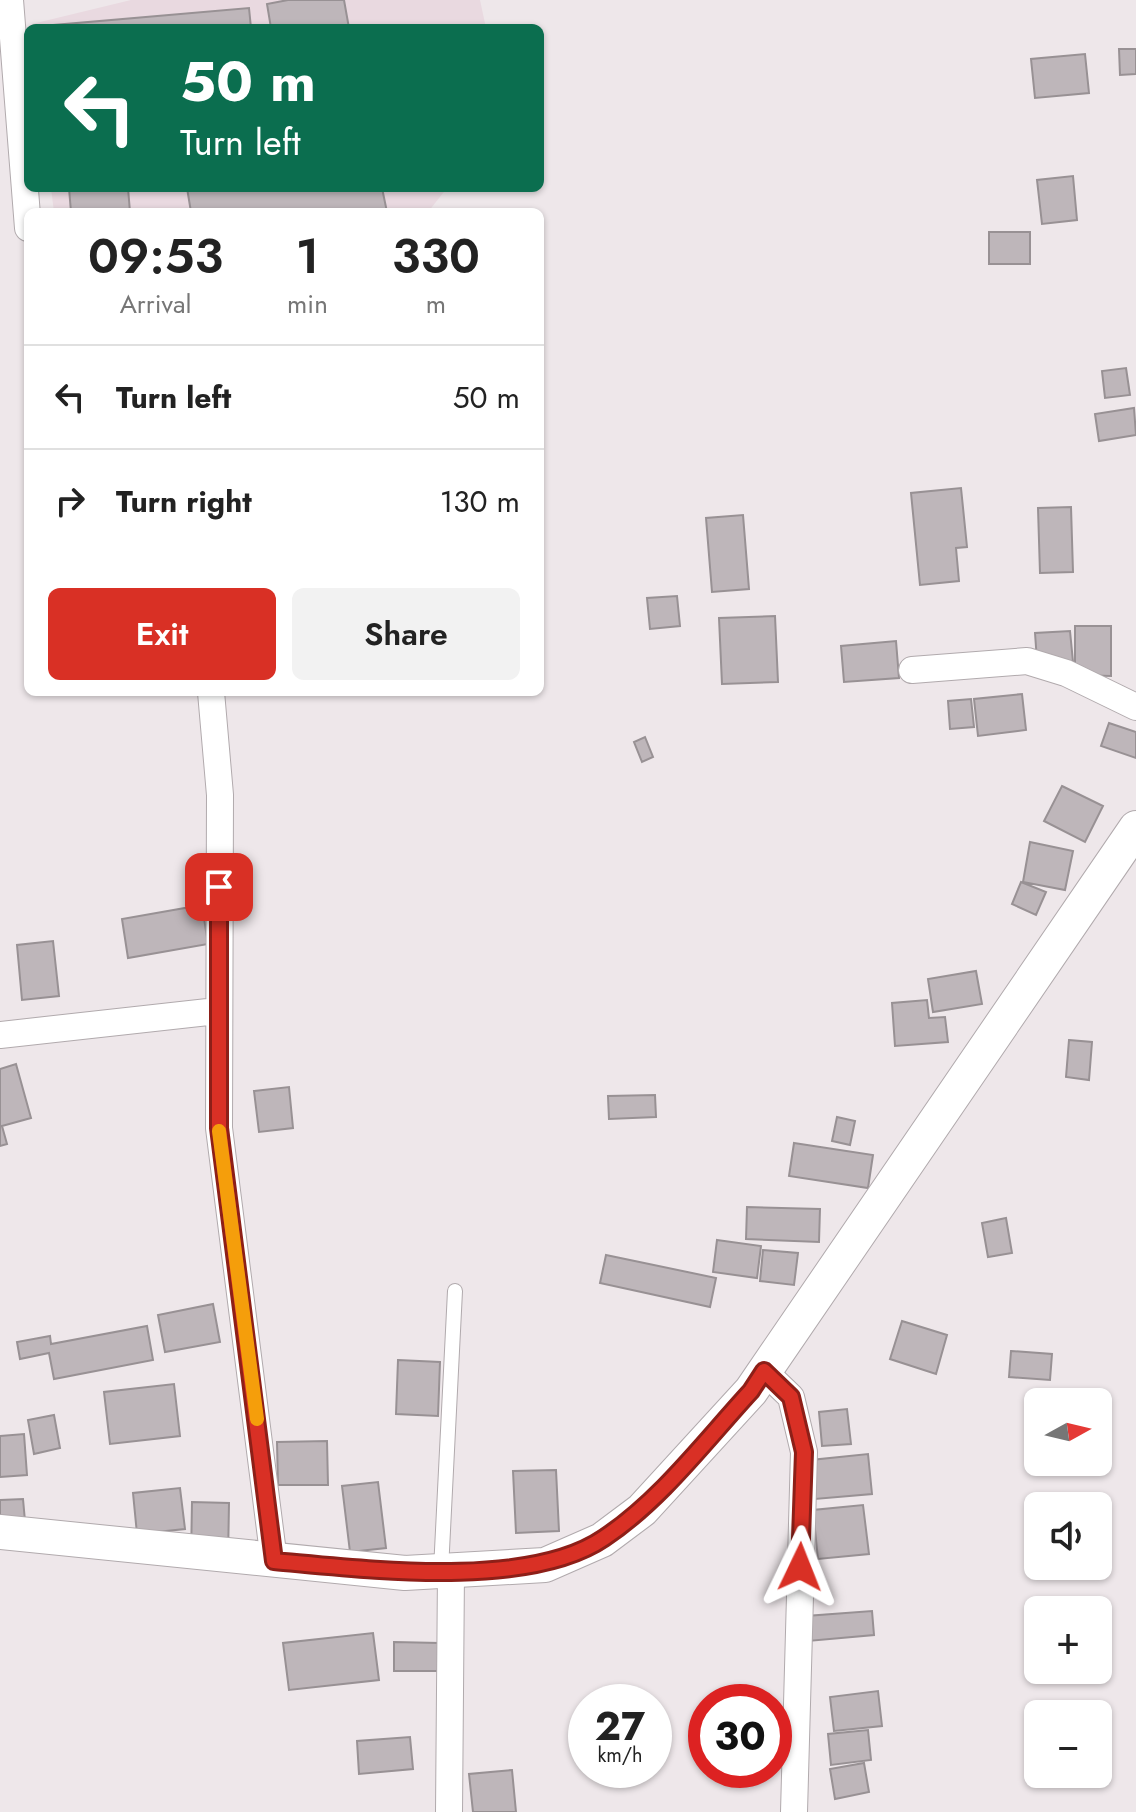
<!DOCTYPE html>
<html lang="en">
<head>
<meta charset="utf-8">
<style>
  :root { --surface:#fff; --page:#f2f2f2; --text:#222; --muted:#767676; --line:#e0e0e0; --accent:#d93025 }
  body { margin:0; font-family:Jost,sans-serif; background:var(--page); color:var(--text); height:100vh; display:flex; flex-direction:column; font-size:30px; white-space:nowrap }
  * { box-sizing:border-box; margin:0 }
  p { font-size:26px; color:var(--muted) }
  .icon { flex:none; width:44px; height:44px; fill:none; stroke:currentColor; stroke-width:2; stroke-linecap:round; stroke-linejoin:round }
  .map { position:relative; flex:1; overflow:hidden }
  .details { position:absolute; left:24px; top:208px; width:520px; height:488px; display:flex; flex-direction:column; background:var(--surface); border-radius:12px; box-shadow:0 2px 6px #0004 }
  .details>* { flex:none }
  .top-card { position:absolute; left:24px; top:24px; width:520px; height:168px; border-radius:12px; box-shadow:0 2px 6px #0004; background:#0b6e4f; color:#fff; overflow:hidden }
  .needle { width:52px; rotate:82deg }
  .tools { position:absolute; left:1024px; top:1388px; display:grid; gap:16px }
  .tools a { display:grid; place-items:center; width:88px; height:88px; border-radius:12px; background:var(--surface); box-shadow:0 2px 6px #0004; font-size:40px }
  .speed { position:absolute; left:568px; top:1684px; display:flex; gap:16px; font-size:40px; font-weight:700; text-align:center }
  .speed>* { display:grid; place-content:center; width:104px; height:104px; border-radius:50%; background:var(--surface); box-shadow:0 2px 6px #0004; line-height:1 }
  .speed small { font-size:20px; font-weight:400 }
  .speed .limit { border:12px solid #d22; background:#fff; color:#111 }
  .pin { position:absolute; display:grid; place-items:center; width:68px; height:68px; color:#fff; margin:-34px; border-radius:16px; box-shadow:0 4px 12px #0006 }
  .me { position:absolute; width:88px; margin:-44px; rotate:2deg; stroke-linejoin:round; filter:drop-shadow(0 0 6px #0008) }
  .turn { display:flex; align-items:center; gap:28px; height:168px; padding:0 24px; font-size:36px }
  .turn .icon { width:104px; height:104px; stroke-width:2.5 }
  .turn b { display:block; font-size:56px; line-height:68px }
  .eta { display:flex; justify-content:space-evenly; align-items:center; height:136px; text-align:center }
  .eta b { font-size:48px; font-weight:600; line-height:56px }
  .cta { display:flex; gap:16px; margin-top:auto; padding:16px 24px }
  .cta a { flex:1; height:92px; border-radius:12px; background:var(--accent); color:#fff; font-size:32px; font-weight:600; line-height:92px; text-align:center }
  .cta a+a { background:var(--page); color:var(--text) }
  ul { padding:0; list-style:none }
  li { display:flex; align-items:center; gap:24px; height:104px; padding:0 24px; border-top:2px solid var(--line) }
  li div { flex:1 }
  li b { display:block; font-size:30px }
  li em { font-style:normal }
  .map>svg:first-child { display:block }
</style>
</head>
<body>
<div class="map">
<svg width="1136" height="1812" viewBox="0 0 1136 1812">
  <rect width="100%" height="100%" fill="#eee7ea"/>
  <path fill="#e9d9e0" d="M 131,0 L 480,0 L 486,28 L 33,28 L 32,24 Z
    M 51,188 L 447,188 L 428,212 L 54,212 Z"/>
  <path fill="#beb6ba" stroke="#989194" stroke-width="2" d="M 288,0 L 344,0 L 349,28 L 271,28 L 267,4 Z
    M 249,8 L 251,28 L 54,28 L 54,25 Z
    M 1119,49 L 1136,49 L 1136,74 L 1120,75 Z
    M 1085,54 L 1089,93 L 1035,98 L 1031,59 Z
    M 1073,176 L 1077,220 L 1042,224 L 1037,180 Z
    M 69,188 L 128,188 L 130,212 L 71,212 Z
    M 187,188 L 382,188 L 387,212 L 191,212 Z
    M 989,232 L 1030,232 L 1030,264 L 989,264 Z
    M 1126,368 L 1130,395 L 1105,398 L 1102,371 Z
    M 1134,408 L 1136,435 L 1099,441 L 1095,414 Z
    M 961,488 L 967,547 L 956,548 L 959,581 L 920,585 L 911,493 Z
    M 1071,507 L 1073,572 L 1040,573 L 1038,508 Z
    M 743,515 L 749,589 L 712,592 L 706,518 Z
    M 677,596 L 680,626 L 650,629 L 647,598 Z
    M 775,616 L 778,682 L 722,684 L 719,618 Z
    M 1075,626 L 1111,626 L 1111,676 L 1075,675 Z
    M 1070,631 L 1074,672 L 1038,675 L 1035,633 Z
    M 896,641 L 899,678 L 844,682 L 841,646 Z
    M 1022,694 L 1026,730 L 978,736 L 974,699 Z
    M 971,699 L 974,727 L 950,729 L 948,701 Z
    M 1109,723 L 1136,732 L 1136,758 L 1101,746 Z
    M 645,737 L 653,757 L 642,762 L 634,742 Z
    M 1062,786 L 1103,806 L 1085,842 L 1044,821 Z
    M 1030,842 L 1073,851 L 1065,890 L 1023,882 Z
    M 1021,882 L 1046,892 L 1036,915 L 1012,904 Z
    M 202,905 L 208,944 L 128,958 L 122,919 Z
    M 53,941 L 59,996 L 22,1000 L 17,945 Z
    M 976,971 L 982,1004 L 933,1012 L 928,979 Z
    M 927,1000 L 929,1018 L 945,1017 L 948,1042 L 895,1046 L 892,1003 Z
    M 1069,1040 L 1092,1042 L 1089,1080 L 1066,1077 Z
    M 16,1064 L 31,1118 L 2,1126 L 7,1144 L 0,1146 L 0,1069 Z
    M 289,1087 L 293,1128 L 259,1132 L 254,1091 Z
    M 655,1095 L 656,1117 L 609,1119 L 608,1096 Z
    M 837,1117 L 855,1121 L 850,1145 L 832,1141 Z
    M 794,1143 L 873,1155 L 868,1188 L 789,1176 Z
    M 747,1207 L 820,1209 L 819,1242 L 746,1239 Z
    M 1006,1218 L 1012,1253 L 988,1257 L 982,1223 Z
    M 717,1240 L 761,1246 L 757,1278 L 713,1272 Z
    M 763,1250 L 798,1253 L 794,1285 L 760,1281 Z
    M 606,1255 L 716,1278 L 710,1307 L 600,1283 Z
    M 213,1304 L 220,1342 L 165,1352 L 158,1315 Z
    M 902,1321 L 947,1335 L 936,1374 L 890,1359 Z
    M 147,1326 L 153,1360 L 54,1379 L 49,1353 L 20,1359 L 17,1342 L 50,1336 L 51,1344 Z
    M 1011,1351 L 1052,1354 L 1050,1380 L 1009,1377 Z
    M 398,1360 L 440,1362 L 438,1416 L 396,1414 Z
    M 174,1384 L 180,1436 L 110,1444 L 104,1392 Z
    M 847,1409 L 851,1444 L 822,1446 L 819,1412 Z
    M 54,1415 L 60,1448 L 34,1454 L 28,1420 Z
    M 24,1434 L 27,1475 L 0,1477 L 0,1436 Z
    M 327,1441 L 328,1485 L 278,1485 L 277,1442 Z
    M 868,1454 L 872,1494 L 815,1499 L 811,1460 Z
    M 556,1470 L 559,1531 L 516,1533 L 513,1471 Z
    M 378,1482 L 386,1548 L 350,1552 L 342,1486 Z
    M 180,1488 L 185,1529 L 137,1534 L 133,1493 Z
    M 23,1499 L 26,1532 L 0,1533 L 0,1500 Z
    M 192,1502 L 229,1503 L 228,1560 L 191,1559 Z
    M 863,1505 L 869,1554 L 818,1559 L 813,1510 Z
    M 872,1611 L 874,1635 L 808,1641 L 806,1616 Z
    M 373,1633 L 379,1680 L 289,1690 L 283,1643 Z
    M 394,1642 L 439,1643 L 439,1671 L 394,1671 Z
    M 878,1691 L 882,1726 L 834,1731 L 830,1697 Z
    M 868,1730 L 871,1760 L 831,1765 L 828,1734 Z
    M 410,1737 L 413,1769 L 359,1774 L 357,1741 Z
    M 864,1763 L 869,1792 L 835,1799 L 830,1769 Z
    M 512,1770 L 516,1812 L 473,1812 L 469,1774 Z"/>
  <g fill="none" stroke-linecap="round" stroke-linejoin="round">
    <g stroke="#b1aaad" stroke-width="16">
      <path id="service" d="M 441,1570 L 455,1291"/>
    </g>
    <g stroke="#b1aaad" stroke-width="28">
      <path id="minor" d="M 10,0 L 28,228
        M 912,670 L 1027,661 L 1066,673 L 1136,707
        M 211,692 L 220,795 L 219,1128 L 274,1561
        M 0,1035 L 217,1011
        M 764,1371 L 791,1397 L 804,1452 L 794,1812
        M 449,1812 L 451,1571"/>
    </g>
    <g stroke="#b1aaad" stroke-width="36">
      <path id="tertiary" d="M 0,1532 L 405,1573 L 545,1565 L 602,1540 L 642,1510 L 751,1391 L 1136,828"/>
    </g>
    <use href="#service" stroke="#fff" stroke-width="14"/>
    <use href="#minor" stroke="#fff" stroke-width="26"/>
    <use href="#tertiary" stroke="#fff" stroke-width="34"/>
  </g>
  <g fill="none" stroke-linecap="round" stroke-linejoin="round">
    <g stroke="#8d1f18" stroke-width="20">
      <path id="route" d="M 219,887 L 219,1128 L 274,1561 C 364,1569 528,1590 604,1538 C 661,1500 705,1441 751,1391 L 764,1371 L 791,1397 L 804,1452 L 800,1567"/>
    </g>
    <use href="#route" stroke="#d93025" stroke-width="14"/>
    <path stroke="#f59e0b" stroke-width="14" d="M 219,1131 L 257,1419"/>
  </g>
</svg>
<div class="tools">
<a><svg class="needle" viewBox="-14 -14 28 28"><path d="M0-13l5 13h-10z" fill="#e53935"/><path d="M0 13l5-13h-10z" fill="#767676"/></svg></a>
<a><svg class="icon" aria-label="sound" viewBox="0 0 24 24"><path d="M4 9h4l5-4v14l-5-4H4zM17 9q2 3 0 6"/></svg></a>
<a>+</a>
<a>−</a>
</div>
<div class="speed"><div>27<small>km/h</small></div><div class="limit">30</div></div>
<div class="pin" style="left:219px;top:887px;background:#d93025"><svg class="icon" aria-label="arrive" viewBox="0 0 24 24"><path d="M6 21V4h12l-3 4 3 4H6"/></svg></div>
<svg class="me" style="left:800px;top:1567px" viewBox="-20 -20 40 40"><path d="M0-17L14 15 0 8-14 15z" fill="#d93025" stroke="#fff" stroke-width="4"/></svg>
<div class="top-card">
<div class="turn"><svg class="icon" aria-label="left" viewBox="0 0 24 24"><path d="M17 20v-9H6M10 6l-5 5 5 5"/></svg><div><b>50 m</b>Turn left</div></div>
</div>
<section class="details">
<div class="eta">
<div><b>09:53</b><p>Arrival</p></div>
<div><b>1</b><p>min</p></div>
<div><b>330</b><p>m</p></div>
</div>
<ul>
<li><svg class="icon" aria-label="left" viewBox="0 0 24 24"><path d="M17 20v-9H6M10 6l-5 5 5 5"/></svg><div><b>Turn left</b></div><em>50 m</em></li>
<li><svg class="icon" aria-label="right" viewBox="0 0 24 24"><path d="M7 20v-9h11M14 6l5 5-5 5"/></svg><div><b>Turn right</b></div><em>130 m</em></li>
</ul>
<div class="cta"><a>Exit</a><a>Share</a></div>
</section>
</div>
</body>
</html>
